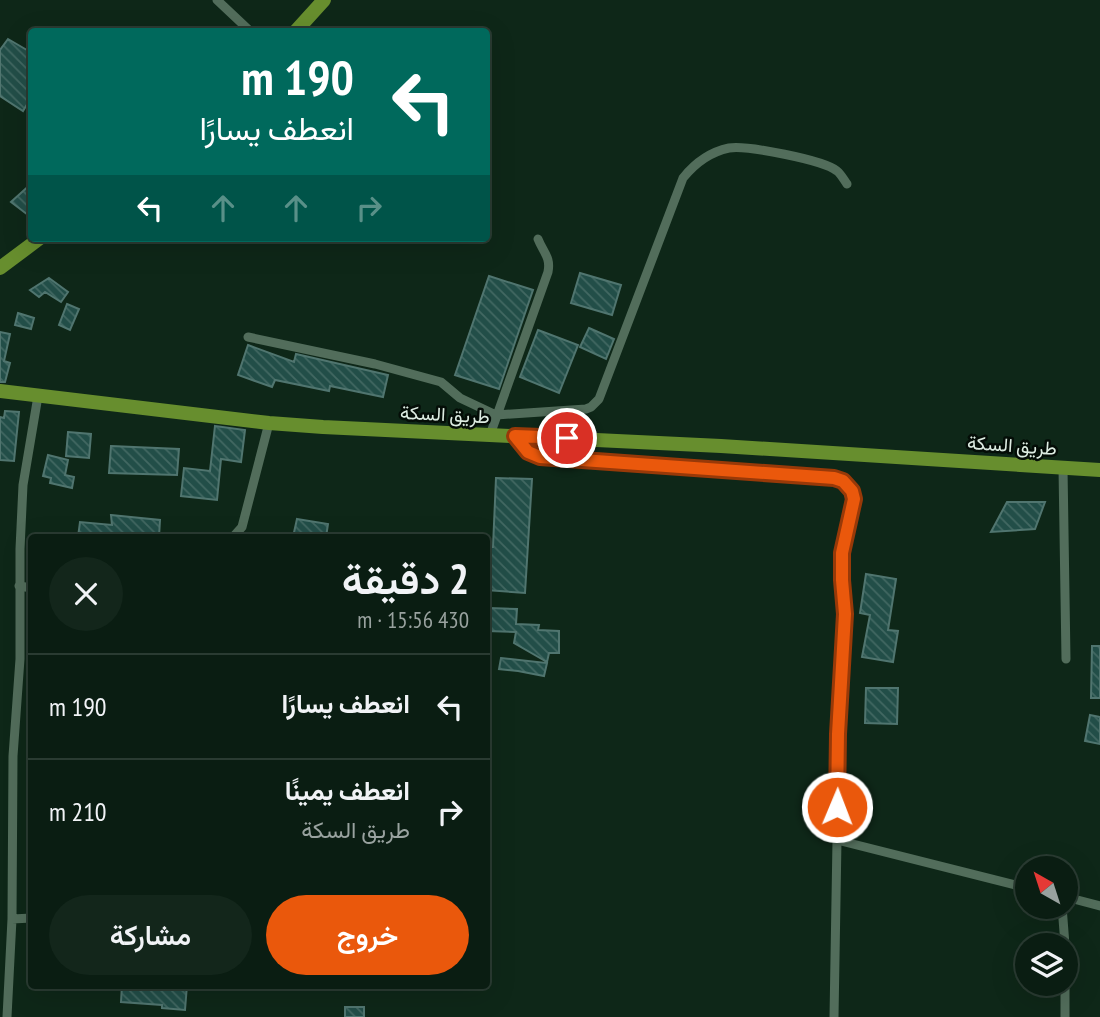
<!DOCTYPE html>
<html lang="ar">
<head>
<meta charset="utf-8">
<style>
  :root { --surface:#0a1d12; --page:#13261b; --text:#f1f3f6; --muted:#99a29f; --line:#2a3b32; --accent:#ea580c }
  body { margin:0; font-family:"PT Sans Narrow",Vazirmatn,sans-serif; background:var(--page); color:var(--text); direction:rtl; height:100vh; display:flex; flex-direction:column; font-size:26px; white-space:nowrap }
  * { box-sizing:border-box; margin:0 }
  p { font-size:23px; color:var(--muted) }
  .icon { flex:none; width:38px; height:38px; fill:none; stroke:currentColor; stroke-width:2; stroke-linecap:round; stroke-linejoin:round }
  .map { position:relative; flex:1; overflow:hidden; direction:ltr }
  .sheet { position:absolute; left:28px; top:534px; width:462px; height:455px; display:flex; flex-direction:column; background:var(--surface); border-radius:7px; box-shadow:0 7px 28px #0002,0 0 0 2px var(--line); direction:rtl }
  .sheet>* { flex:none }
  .hud { position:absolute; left:28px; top:28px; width:462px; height:214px; border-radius:7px; box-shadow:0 7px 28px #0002,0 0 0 2px var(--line); direction:rtl; background:#00695c; color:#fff; overflow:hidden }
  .needle { width:46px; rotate:321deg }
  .buttons { position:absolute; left:1015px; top:856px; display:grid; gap:14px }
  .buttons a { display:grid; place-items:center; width:63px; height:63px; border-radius:50%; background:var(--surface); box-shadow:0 7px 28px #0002,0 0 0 2px var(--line); font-size:35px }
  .pin { position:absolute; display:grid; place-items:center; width:60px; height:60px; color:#fff; margin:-30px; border:4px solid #fff; border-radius:50%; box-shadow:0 2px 7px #0007 }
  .me { position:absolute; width:77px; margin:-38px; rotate:1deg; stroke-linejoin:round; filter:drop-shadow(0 0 5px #0008) }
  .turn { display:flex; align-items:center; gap:24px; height:147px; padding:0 21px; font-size:32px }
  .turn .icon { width:91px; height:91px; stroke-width:2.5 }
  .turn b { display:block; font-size:49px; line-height:60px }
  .lanes { display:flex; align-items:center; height:66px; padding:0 21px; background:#0003; justify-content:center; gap:35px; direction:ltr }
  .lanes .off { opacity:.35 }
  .round { display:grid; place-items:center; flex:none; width:74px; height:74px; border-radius:37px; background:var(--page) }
  .head { display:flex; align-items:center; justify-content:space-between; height:119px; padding:0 21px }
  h1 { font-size:42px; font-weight:600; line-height:52px }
  .action { display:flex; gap:14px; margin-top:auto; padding:14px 21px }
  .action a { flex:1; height:80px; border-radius:42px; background:var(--accent); color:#fff; font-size:28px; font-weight:600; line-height:80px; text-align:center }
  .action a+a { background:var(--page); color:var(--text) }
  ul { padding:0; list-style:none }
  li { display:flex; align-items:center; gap:21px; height:105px; padding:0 21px; border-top:2px solid var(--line) }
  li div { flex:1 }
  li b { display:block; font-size:26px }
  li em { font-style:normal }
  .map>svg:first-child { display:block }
</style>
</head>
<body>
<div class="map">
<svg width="1100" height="1017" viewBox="0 0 1100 1017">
  <defs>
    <pattern id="building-back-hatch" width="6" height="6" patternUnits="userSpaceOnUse" patternTransform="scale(1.75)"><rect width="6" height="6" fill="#224e48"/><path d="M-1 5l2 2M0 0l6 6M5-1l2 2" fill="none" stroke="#426862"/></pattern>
  </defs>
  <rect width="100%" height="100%" fill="#0e2718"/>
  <path fill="url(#building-back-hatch)" stroke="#50756f" stroke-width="2" d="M 8,39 L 32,53 L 32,96 L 23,111 L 0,96 L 0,50 Z
    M 32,183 L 32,218 L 11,202 Z
    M 580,273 L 621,285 L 612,315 L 571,303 Z
    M 489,276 L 533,290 L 499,389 L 455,375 Z
    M 49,278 L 68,292 L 61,302 L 45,292 L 39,297 L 30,290 Z
    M 67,304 L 79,309 L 70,330 L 59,325 Z
    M 18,313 L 34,318 L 31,329 L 15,325 Z
    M 589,328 L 614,339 L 606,359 L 580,347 Z
    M 538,330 L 578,345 L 559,393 L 520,377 Z
    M 0,332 L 10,334 L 4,361 L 10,363 L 5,382 L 0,382 Z
    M 248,345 L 294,362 L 296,354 L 388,375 L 383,397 L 330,386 L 329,391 L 275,380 L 272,387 L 238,375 Z
    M 5,411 L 19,412 L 14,461 L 0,460 L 0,417 L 4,418 Z
    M 215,426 L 245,430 L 241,462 L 221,459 L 217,500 L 181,496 L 184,468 L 210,471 Z
    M 68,432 L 91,434 L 89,458 L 66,456 Z
    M 111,446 L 179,449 L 177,475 L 109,473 Z
    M 48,455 L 68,460 L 65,475 L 74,477 L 72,488 L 50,483 L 51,478 L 43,476 Z
    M 496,478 L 532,479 L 525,593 L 486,590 L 486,547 L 493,547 Z
    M 1007,502 L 1045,502 L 1035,529 L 991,532 Z
    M 111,515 L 160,520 L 159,537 L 78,537 L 80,522 L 112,525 Z
    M 297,519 L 328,524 L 326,537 L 293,537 Z
    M 866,574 L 896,579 L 888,630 L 898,631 L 893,662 L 862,657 L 870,615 L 860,613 Z
    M 489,608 L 517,609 L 516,624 L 539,625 L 538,630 L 559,631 L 559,653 L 549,653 L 547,662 L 514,643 L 516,632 L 487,631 Z
    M 1092,646 L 1100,646 L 1100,698 L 1091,698 Z
    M 501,658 L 547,663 L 544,676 L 518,671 L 499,669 Z
    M 866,688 L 898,688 L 897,724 L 865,723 Z
    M 1090,715 L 1100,717 L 1100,744 L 1085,741 Z
    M 122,985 L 187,985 L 185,1010 L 162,1008 L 162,1005 L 121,1002 Z
    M 345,1007 L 364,1007 L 364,1017 L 345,1017 Z"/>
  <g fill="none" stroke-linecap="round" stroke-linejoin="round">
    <path stroke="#526d5b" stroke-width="9" d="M 217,0 L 251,32
      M 248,337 L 375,364 L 441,382 L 460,398 L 496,415 L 586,409 L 591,407 L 599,399 L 683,178 C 695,163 710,152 729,148 C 746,145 824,160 837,171 C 841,174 844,180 847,184
      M 490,435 L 548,272 C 551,257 543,252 538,239
      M 515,436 L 528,452 L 539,457 L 834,478 L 843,481 L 852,491 L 854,499 L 842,553 L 842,580 L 845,615 L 838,734 L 837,840
      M 1063,468 L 1066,659
      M 233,537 L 242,527 L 269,423
      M 19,586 L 32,588
      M 1066,897 L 1100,906
      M 1062,906 L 1065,945
      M 12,919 L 32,918
      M 7,1017 L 12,919 L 13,756 L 20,659 L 20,549 L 23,485 L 38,396
      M 834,1017 L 837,840 L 1027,888
      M 1065,1017 L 1065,984"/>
    <path stroke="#678e2e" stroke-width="14" d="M 295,32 L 324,0
      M 0,268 L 40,238
      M 0,391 L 269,423 L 323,427 L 721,446 L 1100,470"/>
  </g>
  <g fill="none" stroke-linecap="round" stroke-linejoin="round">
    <g stroke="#983908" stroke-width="18">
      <path id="route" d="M 567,438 L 515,436 L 528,452 L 540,457 L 834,478 L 843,481 L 852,491 L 854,499 L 842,553 L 842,580 L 845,614 L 838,734 L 837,807"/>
    </g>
    <use href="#route" stroke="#ea580c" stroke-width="12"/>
  </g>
  <g text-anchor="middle" stroke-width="5" stroke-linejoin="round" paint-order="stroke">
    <g font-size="19" fill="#ddece2" stroke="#040d07">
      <text transform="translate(445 414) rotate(3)" y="7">طريق السكة</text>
      <text transform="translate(1012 445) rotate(4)" y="7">طريق السكة</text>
    </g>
  </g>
</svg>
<div class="buttons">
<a><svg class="needle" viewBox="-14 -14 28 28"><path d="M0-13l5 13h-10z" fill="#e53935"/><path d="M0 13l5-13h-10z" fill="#99a29f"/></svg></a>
<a><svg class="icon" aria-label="layers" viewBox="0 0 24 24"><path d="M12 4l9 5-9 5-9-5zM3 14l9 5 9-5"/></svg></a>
</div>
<div class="pin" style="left:567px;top:438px;background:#d93025"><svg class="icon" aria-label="arrive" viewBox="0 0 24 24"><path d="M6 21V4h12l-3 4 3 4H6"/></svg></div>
<svg class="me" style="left:837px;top:807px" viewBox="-20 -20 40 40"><circle r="17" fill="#ea580c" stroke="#fff" stroke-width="3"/><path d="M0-11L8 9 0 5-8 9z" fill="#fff"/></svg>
<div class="hud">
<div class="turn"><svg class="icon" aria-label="left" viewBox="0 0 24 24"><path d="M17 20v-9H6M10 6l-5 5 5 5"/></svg><div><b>190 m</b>انعطف يسارًا</div></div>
<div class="lanes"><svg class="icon" aria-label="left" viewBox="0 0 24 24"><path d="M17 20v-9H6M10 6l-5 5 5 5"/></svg><svg class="icon off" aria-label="ahead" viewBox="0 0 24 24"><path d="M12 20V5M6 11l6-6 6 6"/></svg><svg class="icon off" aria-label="ahead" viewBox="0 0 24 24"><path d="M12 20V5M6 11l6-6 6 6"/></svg><svg class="icon off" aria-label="right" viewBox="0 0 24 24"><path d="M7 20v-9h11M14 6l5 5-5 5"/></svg></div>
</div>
<section class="sheet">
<div class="head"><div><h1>2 دقيقة</h1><p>430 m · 15:56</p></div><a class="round"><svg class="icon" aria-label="close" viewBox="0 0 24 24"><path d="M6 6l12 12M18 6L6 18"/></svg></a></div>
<ul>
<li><svg class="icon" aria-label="left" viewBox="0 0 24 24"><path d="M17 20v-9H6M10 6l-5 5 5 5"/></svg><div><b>انعطف يسارًا</b></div><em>190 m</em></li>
<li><svg class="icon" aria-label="right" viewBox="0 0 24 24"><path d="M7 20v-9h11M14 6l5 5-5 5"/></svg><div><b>انعطف يمينًا</b><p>طريق السكة</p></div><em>210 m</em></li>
</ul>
<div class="action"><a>خروج</a><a>مشاركة</a></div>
</section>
</div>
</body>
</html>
